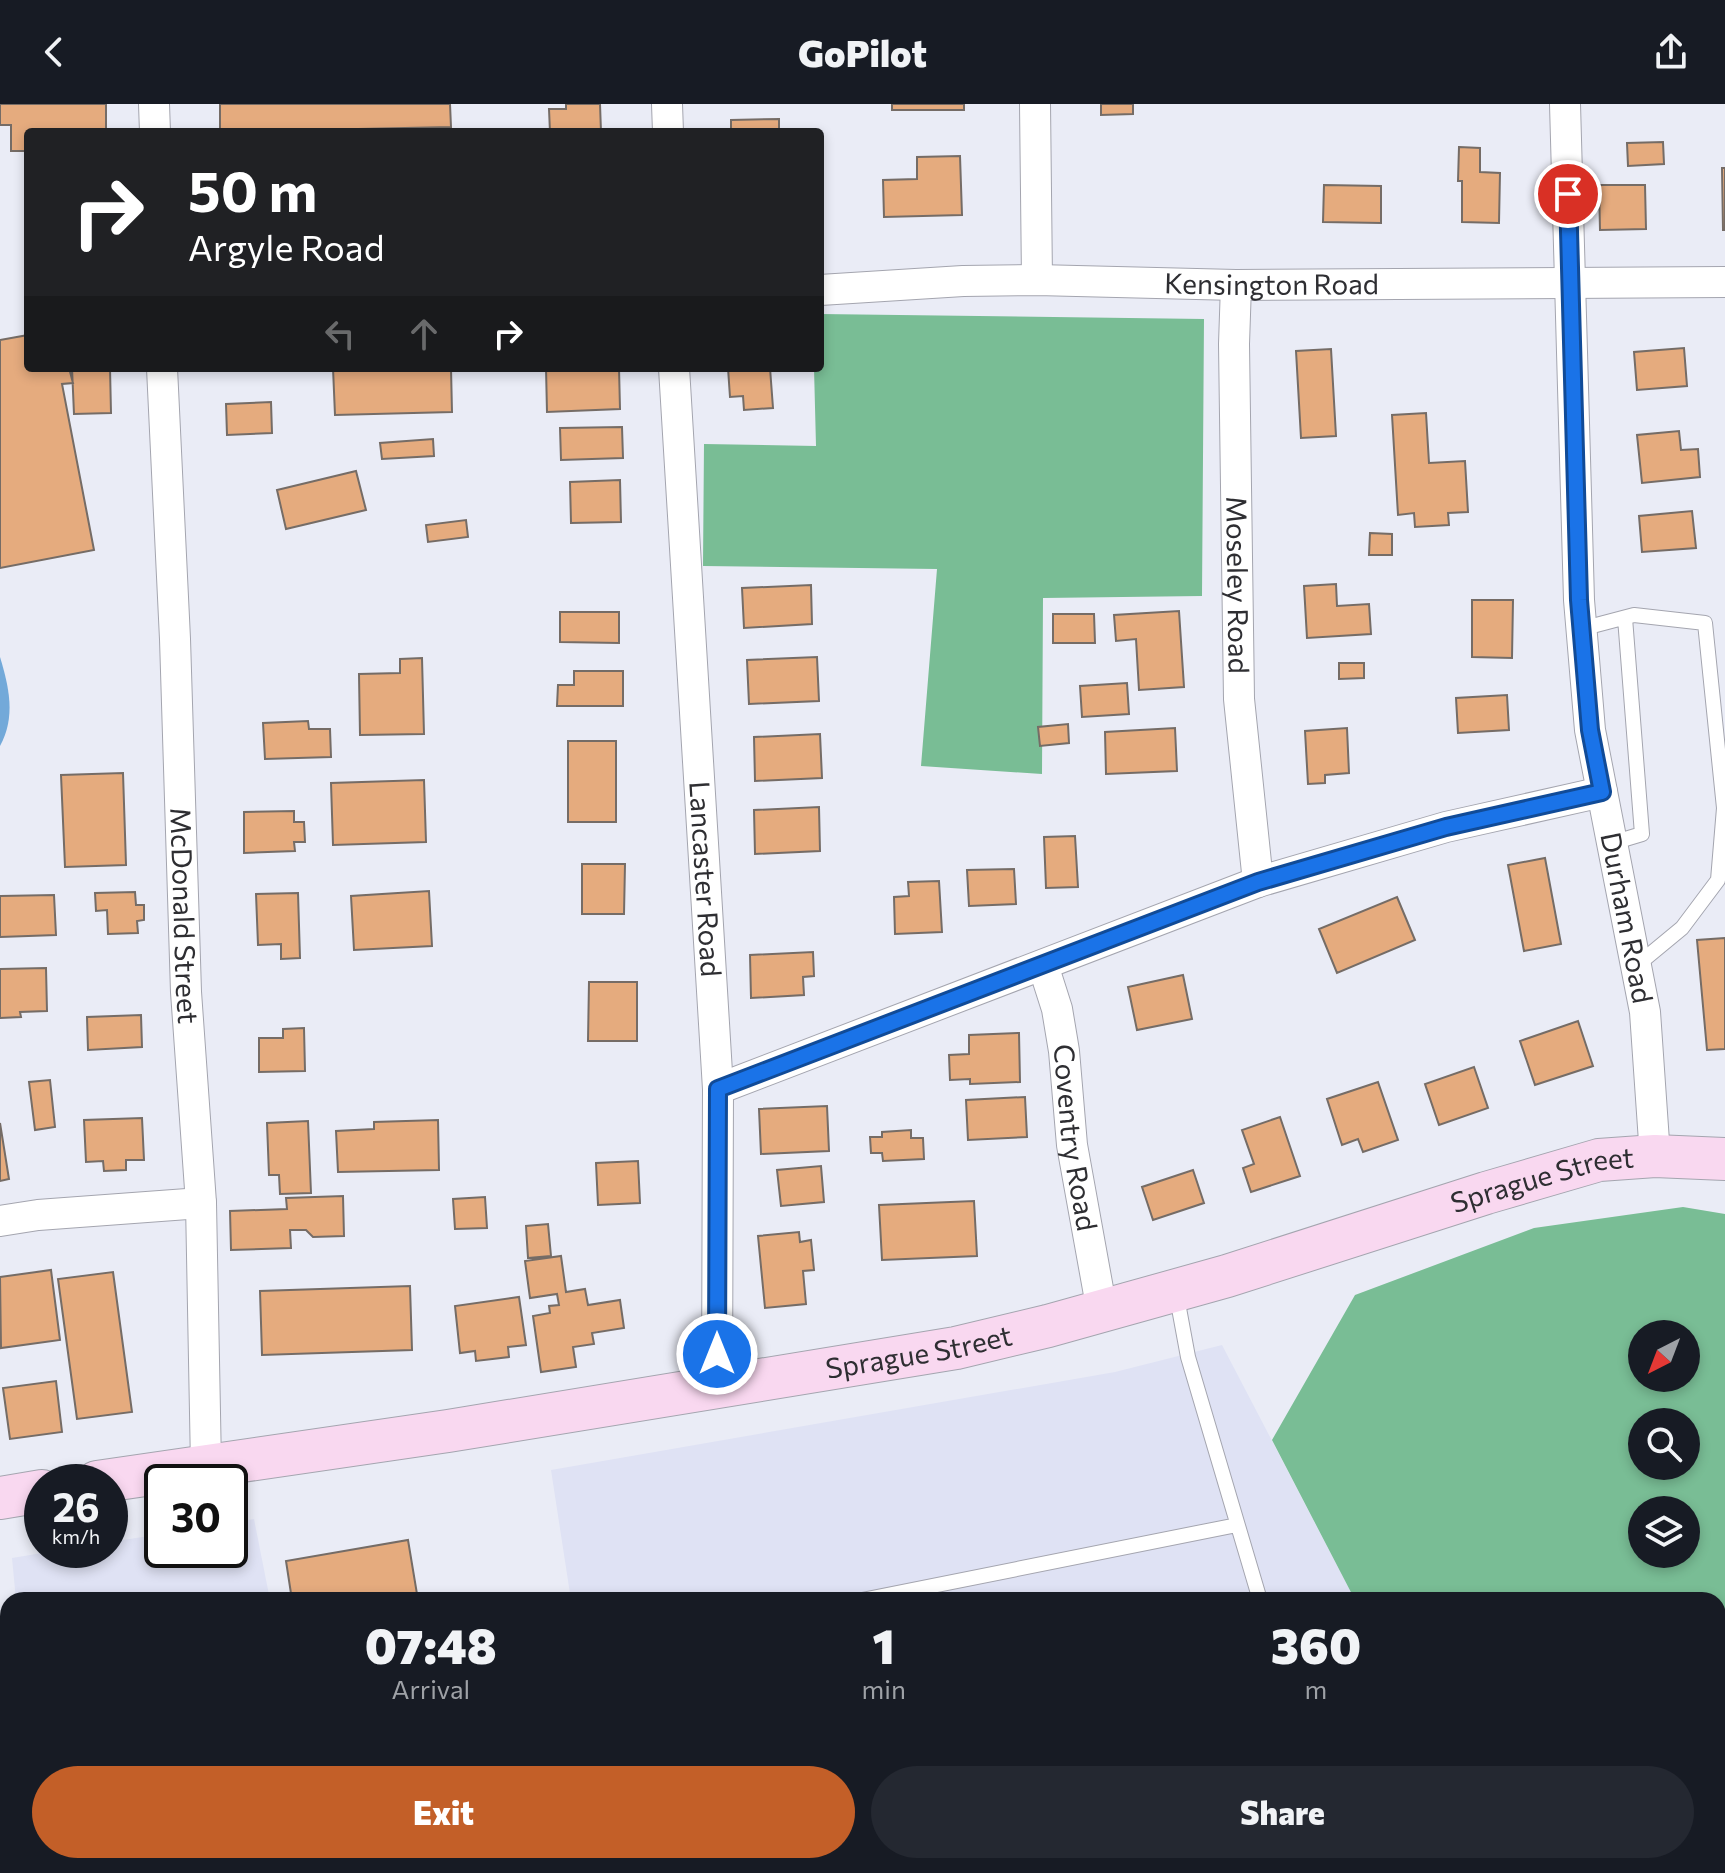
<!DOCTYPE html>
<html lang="en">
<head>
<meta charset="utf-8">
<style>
  :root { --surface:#171b24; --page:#242831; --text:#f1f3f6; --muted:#9ea1a6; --accent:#c35f28 }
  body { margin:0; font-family:Commissioner,sans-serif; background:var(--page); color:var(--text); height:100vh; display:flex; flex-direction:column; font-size:30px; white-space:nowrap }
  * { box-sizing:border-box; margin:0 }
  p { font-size:26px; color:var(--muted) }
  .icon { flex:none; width:44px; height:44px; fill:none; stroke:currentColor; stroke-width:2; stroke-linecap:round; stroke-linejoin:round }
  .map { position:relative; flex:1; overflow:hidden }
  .drawer { position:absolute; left:0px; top:1488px; width:1726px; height:282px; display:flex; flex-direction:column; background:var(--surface); border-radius:24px 24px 0 0; box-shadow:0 4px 12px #0003 }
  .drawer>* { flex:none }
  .top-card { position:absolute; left:24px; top:24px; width:800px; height:244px; border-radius:8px; box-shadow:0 4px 12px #0003; background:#202124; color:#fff; overflow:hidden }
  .needle { width:52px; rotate:222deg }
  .fabs { position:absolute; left:1628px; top:1216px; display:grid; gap:16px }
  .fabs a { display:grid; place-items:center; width:72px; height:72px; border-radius:50%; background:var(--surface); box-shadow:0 4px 12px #0003; font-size:40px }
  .speed { position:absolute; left:24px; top:1360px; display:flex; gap:16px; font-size:40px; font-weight:700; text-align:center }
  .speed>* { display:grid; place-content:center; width:104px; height:104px; border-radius:50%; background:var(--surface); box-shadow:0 4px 12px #0003; line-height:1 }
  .speed small { font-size:20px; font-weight:400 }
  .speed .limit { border:4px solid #111; border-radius:12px; background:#fff; color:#111 }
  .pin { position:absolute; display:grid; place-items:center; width:68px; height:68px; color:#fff; margin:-34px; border:4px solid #fff; border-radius:50%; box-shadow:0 2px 8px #0007 }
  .me { position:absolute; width:88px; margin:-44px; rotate:0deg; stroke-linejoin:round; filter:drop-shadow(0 0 6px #0008) }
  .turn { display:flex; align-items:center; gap:28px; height:168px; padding:0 32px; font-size:36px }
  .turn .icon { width:104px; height:104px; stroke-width:2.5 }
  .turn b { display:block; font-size:56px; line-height:68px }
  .lanes { display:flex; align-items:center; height:76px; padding:0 32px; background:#0003; justify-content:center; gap:40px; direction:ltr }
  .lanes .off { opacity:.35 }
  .eta { display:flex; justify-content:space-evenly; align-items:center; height:136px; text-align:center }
  .eta b { font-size:48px; font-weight:800; line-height:56px }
  .cta { display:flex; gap:16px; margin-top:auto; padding:16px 32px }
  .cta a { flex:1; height:92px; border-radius:48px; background:var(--accent); color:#fff; font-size:32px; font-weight:800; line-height:92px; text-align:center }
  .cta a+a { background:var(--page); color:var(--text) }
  header { display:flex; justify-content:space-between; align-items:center; height:104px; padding:0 32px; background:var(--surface); font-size:36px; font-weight:800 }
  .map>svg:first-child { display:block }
</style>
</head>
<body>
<header><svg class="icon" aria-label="back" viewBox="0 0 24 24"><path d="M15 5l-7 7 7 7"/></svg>GoPilot<svg class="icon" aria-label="share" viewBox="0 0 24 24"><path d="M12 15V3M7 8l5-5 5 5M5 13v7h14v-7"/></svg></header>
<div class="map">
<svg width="1725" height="1769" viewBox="0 0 1725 1769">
  <rect width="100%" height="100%" fill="#eaecf6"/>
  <path fill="#dfe2f4" d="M 1222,1241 L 1355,1496 L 571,1496 L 551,1366 L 1115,1268 Z
    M 254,1415 L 270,1496 L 16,1496 L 12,1454 L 60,1446 L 110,1446 L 110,1438 L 162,1430 L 162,1446 L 230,1446 L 230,1419 Z
    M 42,1762 L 1494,1762 L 1496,1769 L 43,1769 Z"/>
  <path fill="#abf0c7" d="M 1718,1749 L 1721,1751 L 1725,1769 L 1496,1769 L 1494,1762 L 1718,1762 Z"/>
  <path fill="#79bd95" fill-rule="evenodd" d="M 820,210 L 1204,215 L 1202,492 L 1043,494 L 1042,670 L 921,662 L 937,465 L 703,462 L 704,340 L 816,342 L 814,264 L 820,264 Z
    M 1683,1103 L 1725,1110 L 1725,1769 L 1721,1751 L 1718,1749 L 1718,1496 L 1355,1496 L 1272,1336 L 1355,1191 L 1534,1124 ZM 1642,1230 L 1686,1230 L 1686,1274 L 1642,1274 ZM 1642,1318 L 1686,1318 L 1686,1362 L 1642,1362 ZM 1642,1406 L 1686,1406 L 1686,1450 L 1642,1450 Z"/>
  <path fill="#73a9d9" d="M 0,553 C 9,583 16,613 0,642 Z"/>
  <path fill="#e5ab7e" stroke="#756c66" stroke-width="2" d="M 0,0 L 106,0 L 106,28 L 28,28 L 28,47 L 11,47 L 11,21 L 0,21 Z
    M 220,0 L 450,0 L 451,23 L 220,28 Z
    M 566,0 L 600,0 L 601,28 L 550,28 L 549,5 L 566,5 Z
    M 892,0 L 964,0 L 964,6 L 892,6 Z
    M 1101,0 L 1133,0 L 1133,10 L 1101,11 Z
    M 779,15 L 779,28 L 731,28 L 731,16 Z
    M 1663,38 L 1664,60 L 1628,62 L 1627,39 Z
    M 1459,43 L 1480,44 L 1480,68 L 1500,69 L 1499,119 L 1462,118 L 1462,77 L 1458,77 Z
    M 960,52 L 962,111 L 884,113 L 883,76 L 917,75 L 917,53 Z
    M 1722,64 L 1725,64 L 1725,126 L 1723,126 Z
    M 1324,81 L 1381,82 L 1381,119 L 1323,118 Z
    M 1599,81 L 1645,81 L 1646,125 L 1600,126 Z
    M 28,231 L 28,264 L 69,264 L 73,279 L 62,280 L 94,446 L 0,464 L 0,236 Z
    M 1684,244 L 1687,282 L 1637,286 L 1634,248 Z
    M 1331,245 L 1336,332 L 1301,334 L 1296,247 Z
    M 72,264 L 110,264 L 111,309 L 74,310 Z
    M 333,264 L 451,264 L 452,308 L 335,311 Z
    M 546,264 L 619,264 L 620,305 L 547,308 Z
    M 728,264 L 770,264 L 773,304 L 744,306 L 743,292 L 730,293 Z
    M 271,298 L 272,329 L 227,331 L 226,300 Z
    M 1426,309 L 1429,359 L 1465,357 L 1468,408 L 1448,409 L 1449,421 L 1415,423 L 1414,409 L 1398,411 L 1392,311 Z
    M 622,323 L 623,354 L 561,356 L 560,324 Z
    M 1679,327 L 1681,346 L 1698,345 L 1700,373 L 1642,379 L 1637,331 Z
    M 433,335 L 434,352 L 382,355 L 380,339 Z
    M 356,367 L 366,406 L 286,425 L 277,386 Z
    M 620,376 L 621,418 L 571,419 L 570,378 Z
    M 1692,407 L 1696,444 L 1642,448 L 1639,412 Z
    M 466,416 L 468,433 L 428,438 L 426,421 Z
    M 1370,429 L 1392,430 L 1392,451 L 1369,451 Z
    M 1336,480 L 1337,502 L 1369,500 L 1371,530 L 1307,534 L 1304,482 Z
    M 811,481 L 812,520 L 744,524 L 742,484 Z
    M 1472,496 L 1513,496 L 1512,554 L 1472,553 Z
    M 1179,507 L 1184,583 L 1139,586 L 1136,535 L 1116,537 L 1114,511 Z
    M 560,508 L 619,508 L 619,539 L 560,538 Z
    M 1053,510 L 1094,510 L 1095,539 L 1053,539 Z
    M 817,553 L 819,597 L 749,600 L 747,556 Z
    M 422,554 L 424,630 L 360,631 L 359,570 L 400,569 L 400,555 Z
    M 1339,559 L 1364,559 L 1364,574 L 1339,575 Z
    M 574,567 L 623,567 L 623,602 L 557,602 L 558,581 L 574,581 Z
    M 1127,579 L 1129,610 L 1082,613 L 1080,582 Z
    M 1507,591 L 1509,626 L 1458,629 L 1456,594 Z
    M 308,617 L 309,625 L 330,625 L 331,653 L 265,655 L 263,619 Z
    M 1068,620 L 1069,639 L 1040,642 L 1038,623 Z
    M 1175,624 L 1177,667 L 1106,670 L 1105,628 Z
    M 1347,624 L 1349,669 L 1325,671 L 1325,679 L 1308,680 L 1305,627 Z
    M 820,630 L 822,674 L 755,677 L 754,633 Z
    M 568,637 L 616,637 L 616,718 L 568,718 Z
    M 123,669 L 126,761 L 65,763 L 61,671 Z
    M 424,676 L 426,738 L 333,741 L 331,679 Z
    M 819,703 L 820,747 L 755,750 L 754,706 Z
    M 294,707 L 294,718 L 304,718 L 305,738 L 294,738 L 295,747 L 244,749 L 244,708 Z
    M 1075,732 L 1078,783 L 1046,784 L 1044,733 Z
    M 1545,754 L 1561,840 L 1524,847 L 1508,761 Z
    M 582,760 L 625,760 L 624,810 L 582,810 Z
    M 1014,765 L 1016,800 L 969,802 L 967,766 Z
    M 939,777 L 942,828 L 895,830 L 894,793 L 909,792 L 908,778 Z
    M 429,787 L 432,842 L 354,846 L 351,792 Z
    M 135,788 L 136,801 L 144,801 L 144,816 L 137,817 L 138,829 L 108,830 L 107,806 L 96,807 L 95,789 Z
    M 298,789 L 300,854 L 281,855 L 281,840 L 258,841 L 256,790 Z
    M 54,791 L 56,831 L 0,833 L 0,792 Z
    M 1397,793 L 1415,836 L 1337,869 L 1319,825 Z
    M 1725,834 L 1725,945 L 1707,946 L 1697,836 Z
    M 813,848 L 814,872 L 803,873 L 804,891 L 751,894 L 750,851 Z
    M 46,864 L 47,907 L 20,908 L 21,913 L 0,914 L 0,865 Z
    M 1183,871 L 1192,915 L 1137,926 L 1128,883 Z
    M 589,878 L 637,878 L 637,937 L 588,937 Z
    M 141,911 L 142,943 L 88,946 L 87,913 Z
    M 1578,917 L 1593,962 L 1535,981 L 1520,937 Z
    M 304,924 L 305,967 L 259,968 L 259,934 L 283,934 L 283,925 Z
    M 1019,929 L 1020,978 L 970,980 L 970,975 L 950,976 L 949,951 L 969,950 L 969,931 Z
    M 1474,963 L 1488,1004 L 1439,1021 L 1425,980 Z
    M 50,976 L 55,1023 L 35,1026 L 29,978 Z
    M 1378,978 L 1398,1036 L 1363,1048 L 1358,1035 L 1342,1041 L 1327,995 Z
    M 1025,993 L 1027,1033 L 968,1036 L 966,996 Z
    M 827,1002 L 829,1047 L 761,1050 L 759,1005 Z
    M 1280,1013 L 1300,1072 L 1251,1088 L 1243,1064 L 1254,1060 L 1242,1026 Z
    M 142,1014 L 144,1056 L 126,1056 L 126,1066 L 104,1067 L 103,1057 L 86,1058 L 84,1016 Z
    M 438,1016 L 439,1066 L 338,1068 L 336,1027 L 374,1025 L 374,1018 Z
    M 308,1017 L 311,1089 L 280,1090 L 279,1071 L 269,1071 L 267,1019 Z
    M 0,1019 L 9,1075 L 0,1077 Z
    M 911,1026 L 911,1034 L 923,1034 L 924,1055 L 883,1057 L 882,1049 L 871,1049 L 870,1033 L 882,1033 L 882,1028 Z
    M 638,1057 L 640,1099 L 598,1101 L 596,1059 Z
    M 821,1062 L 824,1098 L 781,1102 L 777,1066 Z
    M 1193,1066 L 1204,1099 L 1153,1116 L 1142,1083 Z
    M 343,1092 L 344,1132 L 313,1133 L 306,1126 L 290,1126 L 291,1144 L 231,1146 L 230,1107 L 287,1105 L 286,1094 Z
    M 485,1093 L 487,1124 L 455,1125 L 453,1095 Z
    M 974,1097 L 977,1152 L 882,1156 L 879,1101 Z
    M 548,1120 L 551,1152 L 528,1154 L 526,1122 Z
    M 799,1128 L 800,1138 L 811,1136 L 814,1166 L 803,1167 L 806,1200 L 765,1204 L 758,1132 Z
    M 561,1152 L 566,1188 L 585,1185 L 588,1201 L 620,1196 L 624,1224 L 592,1229 L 594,1240 L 573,1243 L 576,1263 L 541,1268 L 533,1212 L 550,1209 L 549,1202 L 559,1201 L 557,1190 L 530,1194 L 525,1157 Z
    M 51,1166 L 60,1236 L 1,1244 L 0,1173 Z
    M 113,1168 L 132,1308 L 77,1315 L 58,1175 Z
    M 410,1182 L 412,1246 L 262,1251 L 260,1187 Z
    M 519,1193 L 526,1241 L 508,1243 L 509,1253 L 476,1257 L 475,1247 L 460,1249 L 455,1202 Z
    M 56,1277 L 62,1328 L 10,1335 L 3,1284 Z
    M 408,1436 L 418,1496 L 292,1496 L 286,1457 Z
    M 98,1762 L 1183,1762 L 1184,1768 L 1233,1762 L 1234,1769 L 99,1769 Z"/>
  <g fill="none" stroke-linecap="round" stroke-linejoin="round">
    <g stroke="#a4a5af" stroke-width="16">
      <path id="lane" d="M 1581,525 L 1634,511 L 1705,519 L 1724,704 L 1718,776 L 1682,824 L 1636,862
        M 1612,739 L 1642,730 L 1625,514
        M 1176,1188 L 1188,1253 L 1260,1496
        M 862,1496 L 1237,1421
        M 1343,1762 L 1345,1769"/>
    </g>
    <g stroke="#a4a5af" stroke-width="32">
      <g id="street">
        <path d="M 154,0 L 155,28"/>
        <path d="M 667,0 L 668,28"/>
        <path d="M 1035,0 L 1037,176"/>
        <path id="s1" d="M 1565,0 L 1579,496 L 1590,626 L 1645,908 L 1655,1052"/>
        <path id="s2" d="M 1236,181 L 1234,240 L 1239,595 L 1258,778"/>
        <path id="s3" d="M 820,186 L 963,177 L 1037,176 L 1236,181 L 1725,178"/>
        <path id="s4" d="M 162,264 L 175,535 L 186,888 L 201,1099 L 206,1361"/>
        <path id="s5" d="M 674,264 L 718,985 L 717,1285"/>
        <path id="s6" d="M 1043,861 L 1057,905 L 1064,947 L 1072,1041 L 1102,1207"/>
        <path d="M 718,985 L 1258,778 L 1446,723 L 1602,688"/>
        <path d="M 0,1117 L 38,1111 L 201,1099"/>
        <path d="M 0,1680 L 7,1769"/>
      </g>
    </g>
    <g stroke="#a4a5af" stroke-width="44">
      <g id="secondary">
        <path id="s7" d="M 97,1378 L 448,1327 L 956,1244 L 1048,1222 L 1227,1172 L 1486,1089 L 1599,1056 L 1655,1052 L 1725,1055"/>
        <path d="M 0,1394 L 42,1387"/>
      </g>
    </g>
    <use href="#lane" stroke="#fff" stroke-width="14"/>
    <use href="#street" stroke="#fff" stroke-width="30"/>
    <use href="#secondary" stroke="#f9d8f0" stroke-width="42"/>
  </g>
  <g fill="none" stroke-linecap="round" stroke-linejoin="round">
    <g stroke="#114b97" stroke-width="20">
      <path id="route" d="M 717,1250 L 718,985 L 1258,778 L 1446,723 L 1602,688 L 1590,626 L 1579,496 L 1568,90"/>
    </g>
    <use href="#route" stroke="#1a73e8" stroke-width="14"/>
  </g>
  <g text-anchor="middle" stroke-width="6" stroke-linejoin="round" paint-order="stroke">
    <g font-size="28" fill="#2e2e32" stroke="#f9f9fe">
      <text dy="10" stroke="none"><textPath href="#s3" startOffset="452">Kensington Road</textPath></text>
      <text dy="10" stroke="none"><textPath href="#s2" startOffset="300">Moseley Road</textPath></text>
      <text dy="10" stroke="none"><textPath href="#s5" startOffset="512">Lancaster Road</textPath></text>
      <text dy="10" stroke="none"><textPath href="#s4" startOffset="548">McDonald Street</textPath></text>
      <text dy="10" stroke="none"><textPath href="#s1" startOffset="818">Durham Road</textPath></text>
      <text dy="10" stroke="none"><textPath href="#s6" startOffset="176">Coventry Road</textPath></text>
      <text dy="10" stroke="none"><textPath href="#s7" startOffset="1480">Sprague Street</textPath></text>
      <text dy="10" stroke="none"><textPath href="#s7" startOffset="832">Sprague Street</textPath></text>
    </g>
  </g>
</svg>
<div class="fabs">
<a><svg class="needle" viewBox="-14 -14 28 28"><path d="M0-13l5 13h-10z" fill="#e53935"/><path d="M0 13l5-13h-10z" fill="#9ea1a6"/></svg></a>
<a><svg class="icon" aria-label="search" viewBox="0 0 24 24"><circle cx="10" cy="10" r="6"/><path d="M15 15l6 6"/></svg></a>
<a><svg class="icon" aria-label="layers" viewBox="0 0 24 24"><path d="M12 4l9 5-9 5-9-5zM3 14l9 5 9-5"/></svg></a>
</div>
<div class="speed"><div>26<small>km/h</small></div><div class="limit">30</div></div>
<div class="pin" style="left:1568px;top:90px;background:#d93025"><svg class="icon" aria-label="arrive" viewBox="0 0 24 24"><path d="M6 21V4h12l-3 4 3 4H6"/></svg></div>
<svg class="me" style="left:717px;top:1250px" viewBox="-20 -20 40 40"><circle r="17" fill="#1a73e8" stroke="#fff" stroke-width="3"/><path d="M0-11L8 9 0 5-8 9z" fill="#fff"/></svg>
<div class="top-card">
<div class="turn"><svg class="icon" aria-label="right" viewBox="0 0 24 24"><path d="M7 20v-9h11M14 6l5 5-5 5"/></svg><div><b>50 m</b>Argyle Road</div></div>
<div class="lanes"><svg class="icon off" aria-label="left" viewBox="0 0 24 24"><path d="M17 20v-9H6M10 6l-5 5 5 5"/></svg><svg class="icon off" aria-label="ahead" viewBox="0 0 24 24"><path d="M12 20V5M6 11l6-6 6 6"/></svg><svg class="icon" aria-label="right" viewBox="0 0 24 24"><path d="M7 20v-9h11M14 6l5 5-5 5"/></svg></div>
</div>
<section class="drawer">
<div class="eta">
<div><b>07:48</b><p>Arrival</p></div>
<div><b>1</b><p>min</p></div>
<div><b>360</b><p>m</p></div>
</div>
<div class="cta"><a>Exit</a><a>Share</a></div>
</section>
</div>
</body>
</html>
